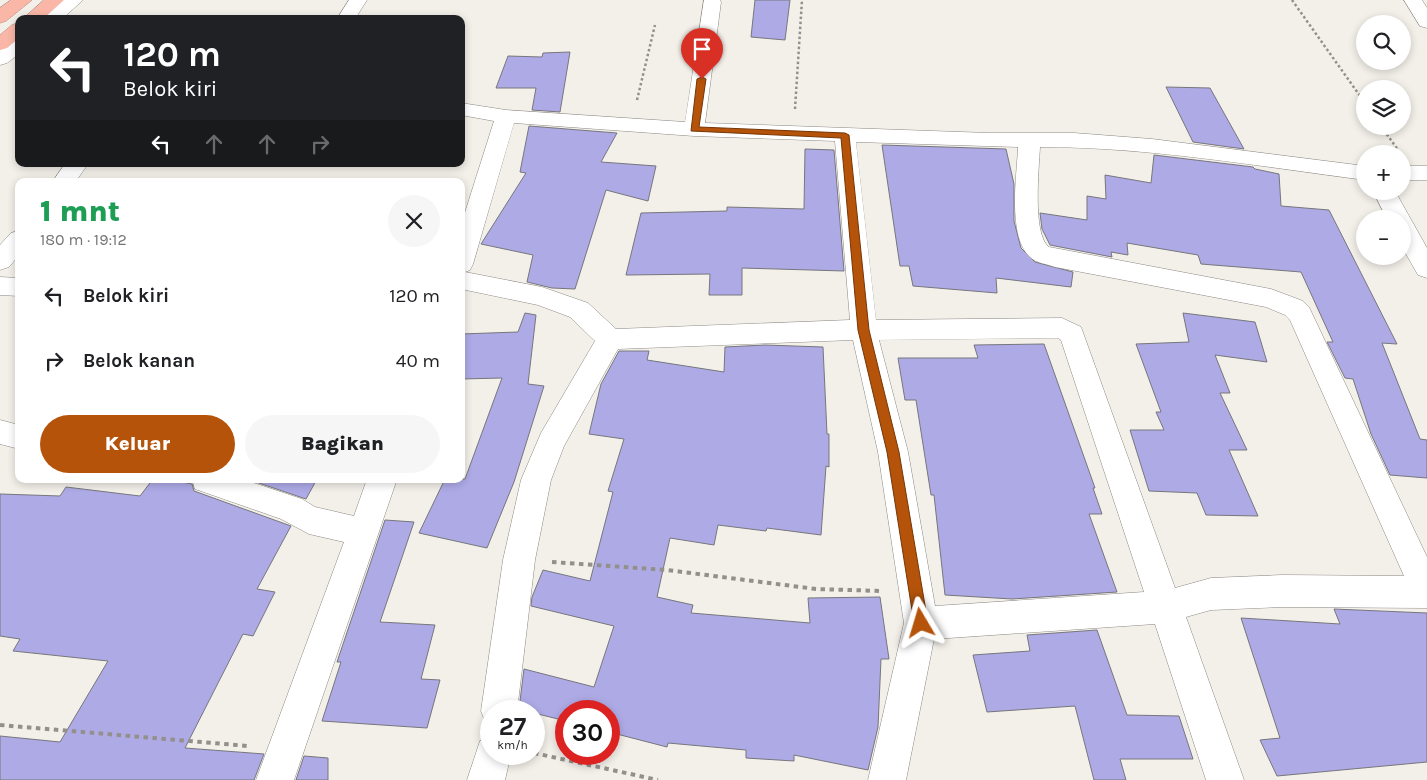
<!DOCTYPE html>
<html lang="id">
<head>
<meta charset="utf-8">
<style>
  :root { --surface:#fff; --page:#f6f6f6; --text:#202124; --muted:#757577; --accent:#b45309 }
  body { margin:0; font-family:Karla,sans-serif; background:var(--page); color:var(--text); height:100vh; display:flex; flex-direction:column; font-size:19px; white-space:nowrap }
  * { box-sizing:border-box; margin:0 }
  p { font-size:16px; color:var(--muted) }
  .icon { flex:none; width:28px; height:28px; fill:none; stroke:currentColor; stroke-width:2; stroke-linecap:round; stroke-linejoin:round }
  .map { position:relative; flex:1; overflow:hidden }
  .details { position:absolute; left:15px; top:178px; width:450px; height:305px; display:flex; flex-direction:column; background:var(--surface); border-radius:10px; box-shadow:0 2px 8px #0003 }
  .details>* { flex:none }
  .hud { position:absolute; left:15px; top:15px; width:450px; height:152px; border-radius:10px; box-shadow:0 2px 8px #0003; background:#202124; color:#fff; overflow:hidden }
  .tools { position:absolute; left:1356px; top:15px; display:grid; gap:10px }
  .tools a { display:grid; place-items:center; width:55px; height:55px; border-radius:50%; background:var(--surface); box-shadow:0 2px 8px #0003; font-size:25px }
  .speed { position:absolute; left:480px; top:700px; display:flex; gap:10px; font-size:25px; font-weight:700; text-align:center }
  .speed>* { display:grid; place-content:center; width:65px; height:65px; border-radius:50%; background:var(--surface); box-shadow:0 2px 8px #0003; line-height:1 }
  .speed small { font-size:12px; font-weight:400 }
  .speed .limit { border:8px solid #d22; background:#fff; color:#111 }
  .pin { position:absolute; display:grid; place-items:center; width:42px; height:42px; color:#fff; margin:-51px -21px; border-radius:50% 50% 50% 0; rotate:-45deg; box-shadow:0 0 5px #0007 }
  .pin .icon { rotate:45deg }
  .me { position:absolute; width:55px; margin:-28px; rotate:353deg; stroke-linejoin:round; filter:drop-shadow(0 0 4px #0008) }
  .turn { display:flex; align-items:center; gap:18px; height:105px; padding:0 25px; font-size:22px }
  .turn .icon { width:65px; height:65px; stroke-width:2.5 }
  .turn b { display:block; font-size:35px; line-height:42px }
  .lanes { display:flex; align-items:center; height:48px; padding:0 25px; background:#0003; justify-content:center; gap:25px; direction:ltr }
  .lanes .off { opacity:.35 }
  .round { display:grid; place-items:center; flex:none; width:52px; height:52px; border-radius:26px; background:var(--page) }
  .headline { display:flex; align-items:center; justify-content:space-between; height:85px; padding:0 25px }
  h1 { font-size:30px; font-weight:800; line-height:38px; color:#1e9e55 }
  .button { display:flex; gap:10px; margin-top:auto; padding:10px 25px }
  .button a { flex:1; height:58px; border-radius:30px; background:var(--accent); color:#fff; font-size:20px; font-weight:800; line-height:58px; text-align:center }
  .button a+a { background:var(--page); color:var(--text) }
  ul { padding:0; list-style:none }
  li { display:flex; align-items:center; gap:15px; height:65px; padding:0 25px }
  li div { flex:1 }
  li b { display:block; font-size:19px }
  li em { font-style:normal }
  .map>svg:first-child { display:block }
</style>
</head>
<body>
<div class="map">
<svg width="1427" height="780" viewBox="0 0 1427 780">
  <rect width="100%" height="100%" fill="#f3efe9"/>
  <path fill="#aeaae6" stroke="#76767c" d="M 755,0 L 790,0 L 785,40 L 751,37 Z
    M 570,52 L 560,112 L 532,110 L 536,88 L 496,88 L 508,56 L 542,57 L 543,53 Z
    M 1166,87 L 1210,88 L 1244,149 L 1193,142 Z
    M 529,126 L 617,133 L 601,162 L 656,166 L 648,201 L 606,190 L 575,289 L 552,288 L 527,282 L 533,255 L 481,244 L 526,173 L 520,172 Z
    M 882,145 L 1006,149 L 1014,184 L 1014,221 L 1021,248 L 1035,262 L 1073,272 L 1071,287 L 996,278 L 997,293 L 913,286 L 909,266 L 900,266 Z
    M 805,149 L 834,150 L 844,271 L 742,268 L 742,295 L 709,295 L 710,274 L 626,275 L 641,213 L 727,211 L 727,207 L 804,209 Z
    M 1154,155 L 1253,167 L 1255,169 L 1279,174 L 1281,206 L 1329,210 L 1397,344 L 1382,343 L 1420,439 L 1427,440 L 1427,478 L 1390,475 L 1371,434 L 1353,379 L 1345,378 L 1327,342 L 1333,342 L 1301,272 L 1201,264 L 1198,255 L 1127,243 L 1128,255 L 1111,252 L 1112,257 L 1050,245 L 1042,229 L 1040,213 L 1087,220 L 1087,196 L 1106,199 L 1105,175 L 1151,183 Z
    M 525,313 L 536,315 L 528,384 L 544,386 L 514,482 L 487,548 L 419,533 L 445,479 L 465,479 L 502,378 L 461,379 L 461,334 L 518,332 Z
    M 1183,313 L 1255,322 L 1267,362 L 1215,355 L 1230,393 L 1220,393 L 1247,450 L 1229,450 L 1258,516 L 1206,515 L 1197,493 L 1149,491 L 1130,430 L 1164,430 L 1156,412 L 1161,412 L 1136,344 L 1189,342 Z
    M 1044,344 L 1095,488 L 1093,488 L 1102,514 L 1089,514 L 1117,592 L 1012,599 L 945,595 L 934,495 L 931,495 L 916,400 L 905,400 L 898,358 L 978,358 L 974,345 Z
    M 765,345 L 823,347 L 827,434 L 829,434 L 829,467 L 826,466 L 821,535 L 767,528 L 766,531 L 718,525 L 714,545 L 670,538 L 657,597 L 693,605 L 691,613 L 810,623 L 808,598 L 880,597 L 889,659 L 881,659 L 878,727 L 868,770 L 794,755 L 794,761 L 746,758 L 746,750 L 668,743 L 667,747 L 609,732 L 609,711 L 566,711 L 566,721 L 534,713 L 534,711 L 519,709 L 524,669 L 594,687 L 614,626 L 531,606 L 532,597 L 543,570 L 590,581 L 613,492 L 608,491 L 624,439 L 589,434 L 601,384 L 619,351 L 649,351 L 647,360 L 724,372 L 725,347 Z
    M 153,479 L 167,479 L 192,484 L 194,491 L 291,526 L 257,589 L 275,592 L 253,636 L 243,634 L 185,748 L 264,754 L 254,780 L 0,780 L 0,736 L 60,742 L 108,661 L 13,651 L 20,639 L 0,636 L 0,494 L 60,496 L 66,487 L 140,496 Z
    M 247,479 L 317,479 L 306,499 Z
    M 385,520 L 414,522 L 380,622 L 435,625 L 421,679 L 440,680 L 427,728 L 322,721 L 341,662 L 337,662 Z
    M 1334,609 L 1427,613 L 1427,762 L 1277,776 L 1260,740 L 1280,738 L 1241,618 L 1340,624 Z
    M 1097,630 L 1127,715 L 1179,716 L 1193,759 L 1120,759 L 1126,780 L 1094,780 L 1075,706 L 987,712 L 973,655 L 1030,651 L 1027,635 Z
    M 304,756 L 328,758 L 328,780 L 296,780 Z"/>
  <g fill="none" stroke-linecap="round" stroke-linejoin="round">
    <g stroke="#8c8883" stroke-width="1">
      <path id="minor" d="M 63,0 L 83,0 L 62,19 L 41,19 Z
        M 349,0 L 367,0 L 355,19 L 337,19 Z
        M 704,0 L 720,0 L 721,2 L 705,123 L 989,133 L 1074,133 L 1152,139 L 1365,166 L 1365,180 C 1257,166 1148,147 1040,147 C 1039,167 1032,235 1049,247 L 1271,289 L 1303,301 L 1309,307 L 1427,557 L 1427,608 L 1282,607 L 1211,610 L 1186,617 L 1244,780 L 1206,780 L 1155,624 L 934,639 L 906,780 L 868,780 L 904,623 L 878,452 L 853,340 L 618,349 L 564,446 L 551,480 L 535,560 L 517,711 L 491,711 L 491,725 L 486,724 L 481,711 L 503,560 L 521,480 L 541,433 L 595,341 L 570,317 L 538,305 L 461,289 L 461,225 L 494,121 L 461,115 L 461,103 L 506,110 L 685,122 ZM 514,123 L 694,136 L 835,141 L 850,320 L 616,329 L 588,303 L 542,287 L 465,272 L 470,270 L 473,264 ZM 856,142 L 1018,147 C 1017,175 1007,236 1030,257 C 1036,263 1047,264 1055,267 L 1266,307 L 1285,315 L 1290,320 L 1404,576 L 1282,575 L 1211,578 L 1175,588 L 1081,327 L 1062,318 L 876,320 ZM 1058,338 L 1061,340 L 1144,592 L 935,606 L 908,452 L 879,340 Z
        M 1404,0 L 1422,0 L 1427,8 L 1427,28 L 1420,26 Z
        M 19,38 L 19,54 L 7,63 L 0,65 L 0,50 L 12,40 Z
        M 65,164 L 88,164 L 76,181 L 53,181 Z
        M 1402,166 L 1427,166 L 1427,180 L 1402,180 Z
        M 1373,191 L 1395,191 L 1427,248 L 1427,278 L 1418,275 L 1402,247 L 1402,219 L 1387,219 Z
        M 19,231 L 19,255 L 9,267 L 0,270 L 0,245 L 11,233 Z
        M 0,277 L 19,278 L 19,296 L 0,295 Z
        M 0,420 L 19,425 L 19,449 L 0,444 Z
        M 192,479 L 242,479 L 302,499 L 315,507 L 354,516 L 367,479 L 397,479 L 294,780 L 256,780 L 344,542 L 309,534 L 281,519 L 195,489 Z
        M 491,737 L 491,754 L 511,754 L 505,780 L 467,780 L 480,741 Z"/>
    </g>
    <g stroke="#b5897e" stroke-width="1">
      <path id="highway" d="M 11,0 L 32,0 L 6,21 L 0,23 L 0,8 Z
        M 44,0 L 64,0 L 43,19 L 23,19 Z
        M 19,23 L 19,38 L 7,48 L 0,50 L 0,35 L 12,25 Z"/>
    </g>
    <path stroke="#93908c" stroke-width="2.5" stroke-dasharray="2.5 2.5" stroke-linecap="butt" d="M 1292,0 L 1365,103
      M 637,100 L 655,25
      M 795,109 L 802,0
      M 1381,126 L 1398,150"/>
    <path stroke="#93908c" stroke-width="4" stroke-dasharray="4.5 4.5" stroke-linecap="butt" d="M 552,562 L 667,570 L 816,589 L 882,591
      M 0,725 L 248,746
      M 534,753 L 658,780"/>
    <use href="#minor" fill="#fff" fill-rule="evenodd"/>
    <use href="#highway" fill="#fab7a8" fill-rule="evenodd"/>
  </g>
  <path fill="#b45309" stroke="#753606" d="M 702,77 L 706,79 L 699,127 L 845,133 L 849,135 L 869,330 L 899,452 L 928,623 L 926,628 L 921,630 L 916,628 L 914,623 L 887,452 L 858,330 L 841,138 L 691,131 L 697,79 Z"/>
</svg>
<div class="tools">
<a><svg class="icon" aria-label="search" viewBox="0 0 24 24"><circle cx="10" cy="10" r="6"/><path d="M15 15l6 6"/></svg></a>
<a><svg class="icon" aria-label="layers" viewBox="0 0 24 24"><path d="M12 4l9 5-9 5-9-5zM3 14l9 5 9-5"/></svg></a>
<a>+</a>
<a>−</a>
</div>
<div class="speed"><div>27<small>km/h</small></div><div class="limit">30</div></div>
<div class="pin" style="left:702px;top:79px;background:#d93025"><svg class="icon" aria-label="arrive" viewBox="0 0 24 24"><path d="M6 21V4h12l-3 4 3 4H6"/></svg></div>
<svg class="me" style="left:921px;top:623px" viewBox="-20 -20 40 40"><path d="M0-17L14 15 0 8-14 15z" fill="#b45309" stroke="#fff" stroke-width="4"/></svg>
<div class="hud">
<div class="turn"><svg class="icon" aria-label="left" viewBox="0 0 24 24"><path d="M17 20v-9H6M10 6l-5 5 5 5"/></svg><div><b>120 m</b>Belok kiri</div></div>
<div class="lanes"><svg class="icon" aria-label="left" viewBox="0 0 24 24"><path d="M17 20v-9H6M10 6l-5 5 5 5"/></svg><svg class="icon off" aria-label="ahead" viewBox="0 0 24 24"><path d="M12 20V5M6 11l6-6 6 6"/></svg><svg class="icon off" aria-label="ahead" viewBox="0 0 24 24"><path d="M12 20V5M6 11l6-6 6 6"/></svg><svg class="icon off" aria-label="right" viewBox="0 0 24 24"><path d="M7 20v-9h11M14 6l5 5-5 5"/></svg></div>
</div>
<section class="details">
<div class="headline"><div><h1>1 mnt</h1><p>180 m · 19:12</p></div><a class="round"><svg class="icon" aria-label="close" viewBox="0 0 24 24"><path d="M6 6l12 12M18 6L6 18"/></svg></a></div>
<ul>
<li><svg class="icon" aria-label="left" viewBox="0 0 24 24"><path d="M17 20v-9H6M10 6l-5 5 5 5"/></svg><div><b>Belok kiri</b></div><em>120 m</em></li>
<li><svg class="icon" aria-label="right" viewBox="0 0 24 24"><path d="M7 20v-9h11M14 6l5 5-5 5"/></svg><div><b>Belok kanan</b></div><em>40 m</em></li>
</ul>
<div class="button"><a>Keluar</a><a>Bagikan</a></div>
</section>
</div>
</body>
</html>
